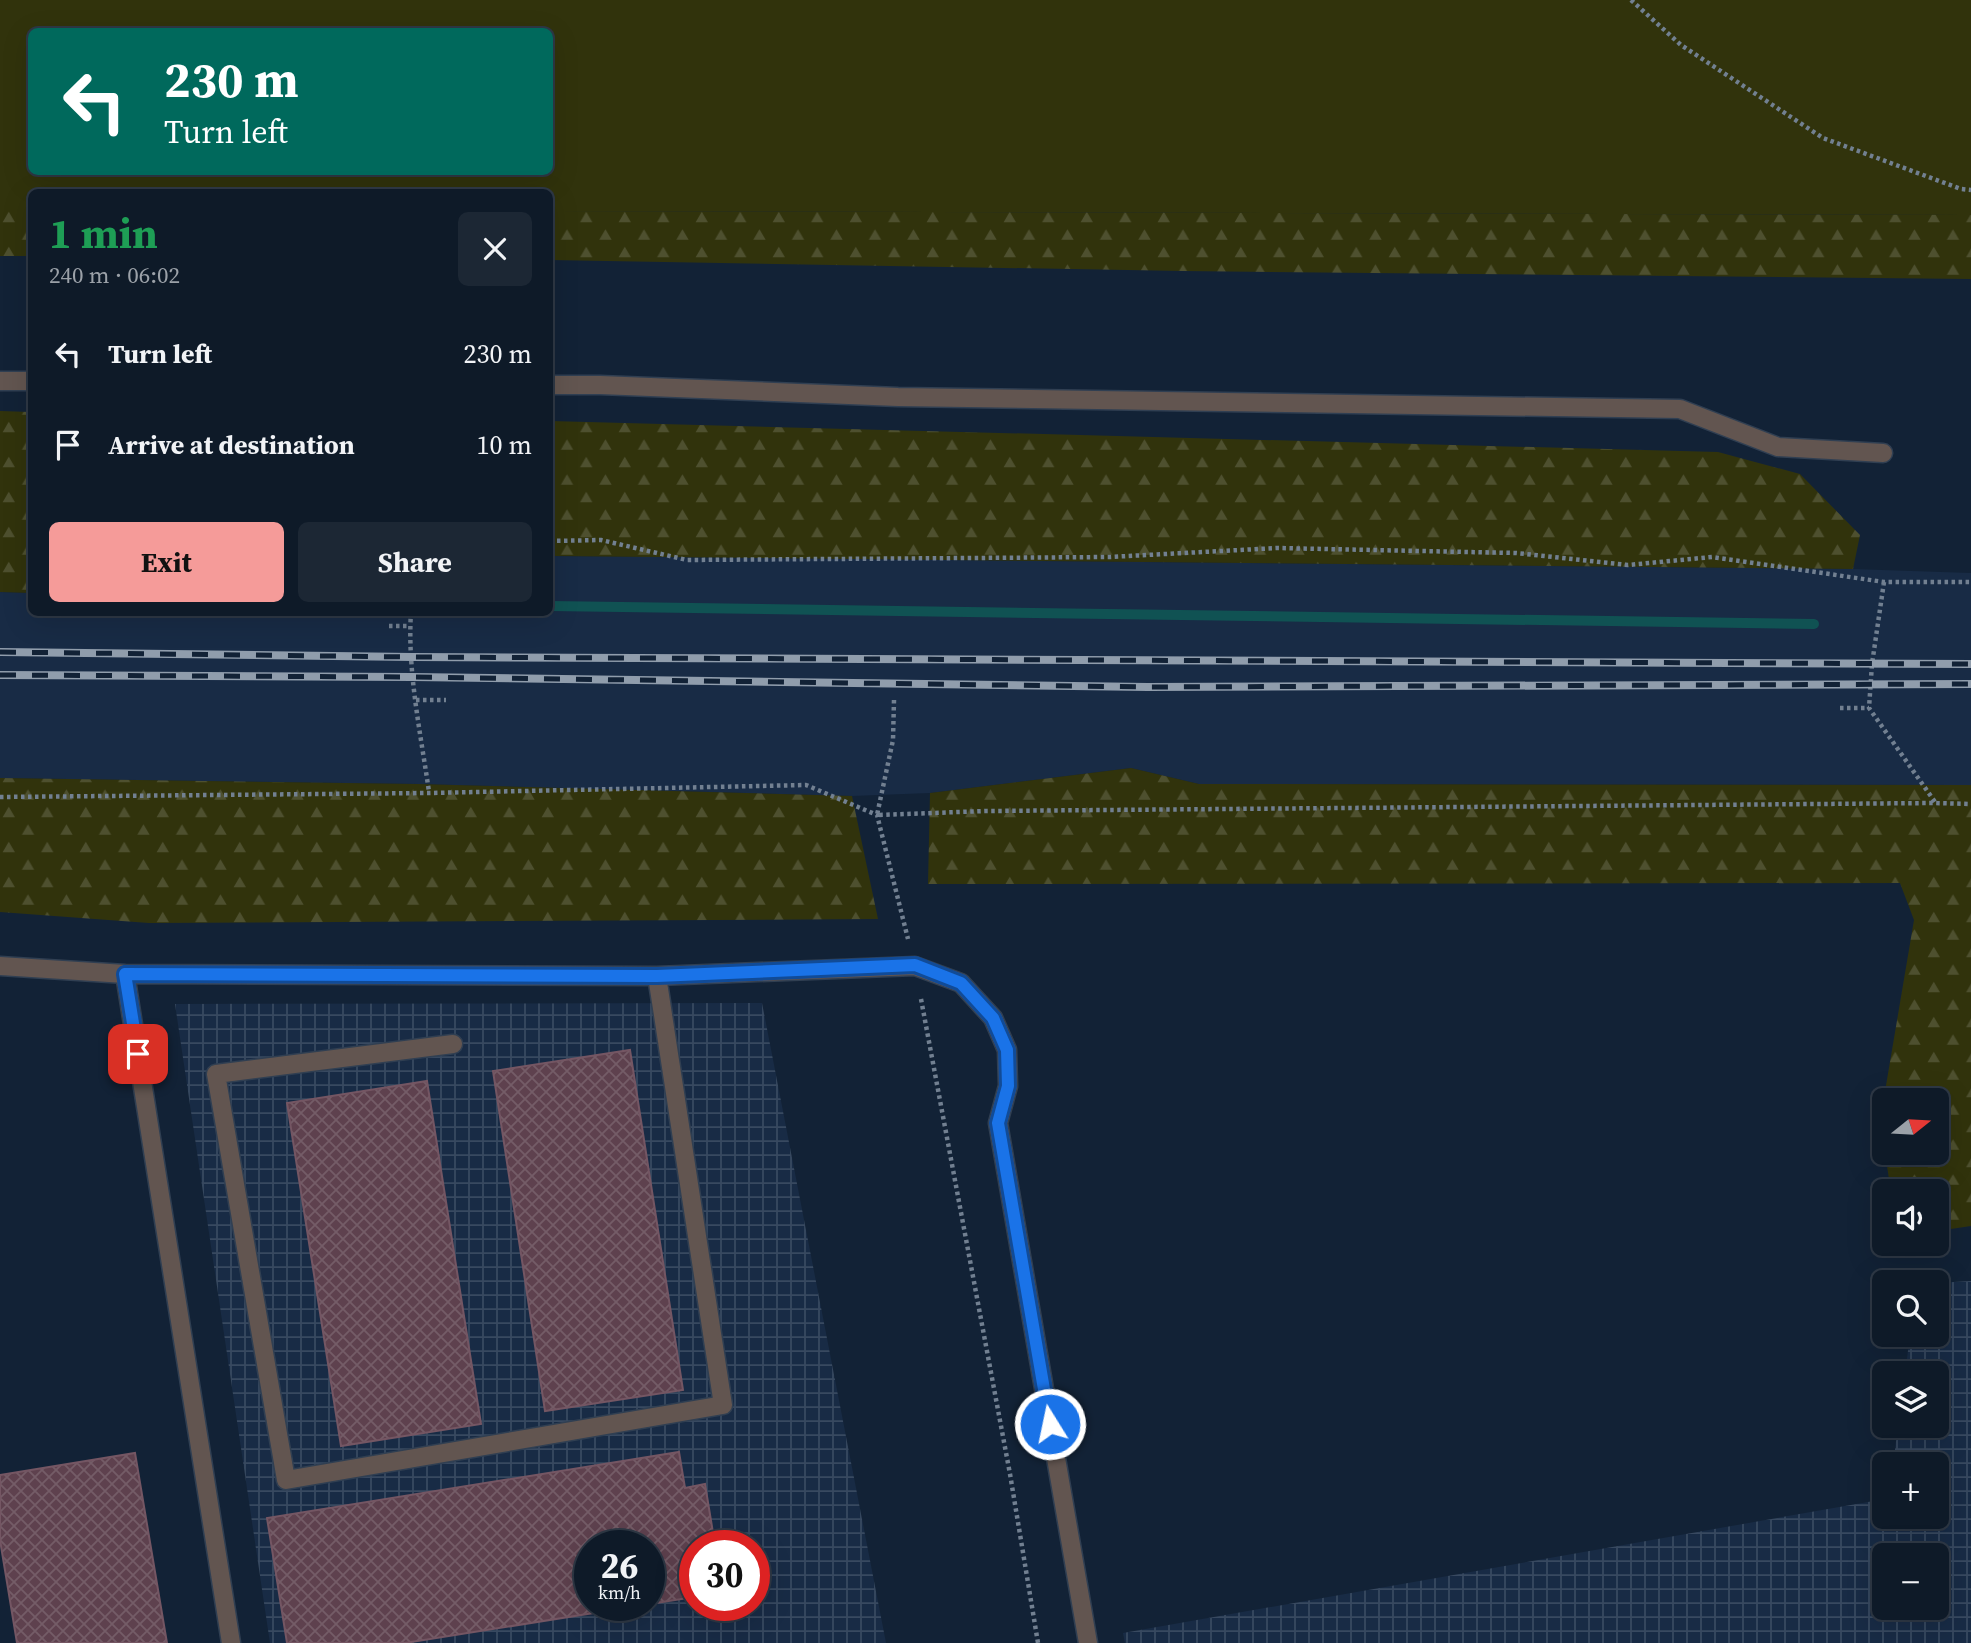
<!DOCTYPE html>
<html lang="en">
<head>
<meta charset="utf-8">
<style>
  :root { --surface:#0e1a28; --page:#1c2734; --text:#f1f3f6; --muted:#9ba1a8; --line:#2e3845; --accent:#f59b99 }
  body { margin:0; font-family:"Source Serif 4",serif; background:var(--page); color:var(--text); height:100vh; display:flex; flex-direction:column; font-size:26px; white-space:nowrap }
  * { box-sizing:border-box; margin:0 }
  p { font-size:23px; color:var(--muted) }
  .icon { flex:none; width:38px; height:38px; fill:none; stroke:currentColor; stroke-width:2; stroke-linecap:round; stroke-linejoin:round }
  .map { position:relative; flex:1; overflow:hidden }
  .panel { position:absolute; left:28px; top:189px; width:525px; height:427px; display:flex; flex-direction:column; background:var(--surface); border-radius:10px; box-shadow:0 7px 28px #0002,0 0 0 2px var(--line) }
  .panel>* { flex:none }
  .hud { position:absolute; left:28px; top:28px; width:525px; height:147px; border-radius:10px; box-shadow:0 7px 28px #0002,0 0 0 2px var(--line); background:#00695c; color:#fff; overflow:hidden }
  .needle { width:46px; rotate:72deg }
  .tools { position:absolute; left:1872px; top:1088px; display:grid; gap:14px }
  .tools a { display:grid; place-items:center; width:77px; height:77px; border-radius:10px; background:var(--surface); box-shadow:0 7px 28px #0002,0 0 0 2px var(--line); font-size:35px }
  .speed { position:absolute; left:574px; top:1530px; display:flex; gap:14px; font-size:35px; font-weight:700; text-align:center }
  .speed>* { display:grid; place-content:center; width:91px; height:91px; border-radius:50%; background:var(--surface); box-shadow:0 7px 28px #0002,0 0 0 2px var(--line); line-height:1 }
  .speed small { font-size:18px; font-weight:400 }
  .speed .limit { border:10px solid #d22; background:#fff; color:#111 }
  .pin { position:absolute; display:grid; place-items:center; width:60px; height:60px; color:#fff; margin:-30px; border-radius:14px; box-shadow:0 4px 10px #0006 }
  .me { position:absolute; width:77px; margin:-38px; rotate:350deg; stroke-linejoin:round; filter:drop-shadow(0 0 5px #0008) }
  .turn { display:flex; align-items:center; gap:24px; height:147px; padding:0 21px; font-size:32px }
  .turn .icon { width:91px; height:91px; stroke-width:2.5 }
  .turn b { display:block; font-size:49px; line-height:60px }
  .round { display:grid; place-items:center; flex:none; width:74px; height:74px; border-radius:10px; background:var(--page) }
  .headline { display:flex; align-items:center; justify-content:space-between; height:119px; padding:0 21px }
  h1 { font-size:42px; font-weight:700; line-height:52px; color:#1e9e55 }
  .button { display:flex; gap:14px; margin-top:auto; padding:14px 21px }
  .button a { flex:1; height:80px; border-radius:10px; background:var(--accent); color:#111; font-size:28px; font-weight:700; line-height:80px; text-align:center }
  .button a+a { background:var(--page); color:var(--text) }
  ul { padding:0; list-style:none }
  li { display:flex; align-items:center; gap:21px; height:91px; padding:0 21px }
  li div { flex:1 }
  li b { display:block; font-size:26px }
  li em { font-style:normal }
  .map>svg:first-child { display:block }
</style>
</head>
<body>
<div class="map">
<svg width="1971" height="1643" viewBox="0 0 1971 1643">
  <defs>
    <pattern id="industrial-grid" width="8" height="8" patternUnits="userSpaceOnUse" patternTransform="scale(1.75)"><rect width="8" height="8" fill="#182b45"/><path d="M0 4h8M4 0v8" fill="none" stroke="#384960"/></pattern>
    <pattern id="forest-firs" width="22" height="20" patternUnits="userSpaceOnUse" patternTransform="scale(1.75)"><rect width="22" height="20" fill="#31330c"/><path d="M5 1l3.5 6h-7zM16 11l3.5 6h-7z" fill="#4e502f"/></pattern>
    <pattern id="building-cross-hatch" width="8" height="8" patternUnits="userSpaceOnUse" patternTransform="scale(1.75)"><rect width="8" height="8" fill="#5e414e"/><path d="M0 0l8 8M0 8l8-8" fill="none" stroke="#745c67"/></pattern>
  </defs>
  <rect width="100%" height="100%" fill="#122236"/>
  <path fill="#182b45" d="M 550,554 L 552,556 L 1853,569 L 1971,573 L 1971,785 L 1199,784 L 1131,768 L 930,793 L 852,796 L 418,784 L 0,778 L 0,592 L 31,593 L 32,612 L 550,612 Z"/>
  <path fill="url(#industrial-grid)" fill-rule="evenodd" d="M 762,1003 L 886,1643 L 270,1643 L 175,1004 ZM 590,1545 L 649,1545 L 649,1605 L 590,1605 ZM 695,1545 L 754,1545 L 754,1605 L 695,1605 Z
    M 1971,1281 L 1971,1643 L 1125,1643 L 1123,1633 L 1885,1499 L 1885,1517 L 1937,1517 L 1937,1465 L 1893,1465 L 1898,1426 L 1937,1426 L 1937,1374 L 1905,1374 L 1910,1335 L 1937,1335 L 1937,1283 ZM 1885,1556 L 1937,1556 L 1937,1608 L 1885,1608 Z"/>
  <path fill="#31330c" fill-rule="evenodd" d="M 0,0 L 1971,0 L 1971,215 L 550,211 L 550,192 L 32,192 L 31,210 L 0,210 ZM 32,32 L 550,32 L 550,172 L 32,172 Z"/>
  <path fill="url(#forest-firs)" d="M 0,210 L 31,210 L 31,256 L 0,256 Z
    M 550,211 L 1971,215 L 1971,279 L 1183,271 L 550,260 Z
    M 0,411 L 31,412 L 31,593 L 0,592 Z
    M 550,421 L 1718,452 L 1800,474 L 1860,535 L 1853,569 L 552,556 L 550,554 Z
    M 1131,768 L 1199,784 L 1971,785 L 1971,1226 L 1937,1231 L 1937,1192 L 1891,1192 L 1885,1153 L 1937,1153 L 1937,1101 L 1885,1101 L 1885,1152 L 1880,1121 L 1914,920 L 1900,883 L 928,884 L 930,793 Z
    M 0,778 L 418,784 L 852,796 L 878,919 L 149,923 L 0,912 Z"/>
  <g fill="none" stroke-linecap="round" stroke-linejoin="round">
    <path stroke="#105253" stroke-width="10" d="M 550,606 L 1814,624"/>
  </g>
  <path fill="url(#building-cross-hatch)" stroke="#745663" stroke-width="2" d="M 630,1050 L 683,1390 L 545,1411 L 493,1071 Z
    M 427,1081 L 481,1424 L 341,1446 L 287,1103 Z
    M 679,1452 L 685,1488 L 705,1484 L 715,1545 L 695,1545 L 695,1597 L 649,1604 L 649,1545 L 590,1545 L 590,1605 L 644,1605 L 405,1643 L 287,1643 L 267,1518 Z
    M 135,1453 L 167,1643 L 17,1643 L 0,1540 L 0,1475 Z"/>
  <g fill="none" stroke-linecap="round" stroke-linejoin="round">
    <g stroke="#303f52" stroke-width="21">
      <path id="minor" d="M 0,381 L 32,381
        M 550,385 L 600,385 L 898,397 L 1680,409 L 1778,447 L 1883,453
        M 0,966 L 125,974 L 657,976 L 915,966 L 961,983 L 993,1018 L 1007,1050 L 1008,1086 L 998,1123 L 1088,1643
        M 125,974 L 231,1643
        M 453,1044 L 216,1074 L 286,1480 L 723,1405 L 657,976"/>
    </g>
    <path stroke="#728091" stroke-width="4.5" stroke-dasharray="3.5 3.5" stroke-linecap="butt" d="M 1631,0 L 1681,45 L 1823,138 L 1961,189 L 1971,190
      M 550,541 L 601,540 L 687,560 L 1109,557 L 1277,548 L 1516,553 L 1628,565 L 1712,557 L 1884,582 L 1971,582
      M 1884,582 L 1872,664 L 1869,708 L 1935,802
      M 411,612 C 407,671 421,735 429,792
      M 389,626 L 410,626
      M 416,700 L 446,700
      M 894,700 L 893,740 L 877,815 L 987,811 L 1935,803 L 1971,804
      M 1840,708 L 1869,708
      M 0,797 L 429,793 L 806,785 L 877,815 L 908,939
      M 921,999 L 1010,1474 L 1038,1643"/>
    <use href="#minor" stroke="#625550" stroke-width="18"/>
    <g stroke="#909dac" stroke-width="8">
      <path id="rail" d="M 0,652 L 412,657 L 1971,664
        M 0,675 L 413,677 L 1148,687 L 1971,684"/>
    </g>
    <use href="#rail" stroke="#122236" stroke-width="5" stroke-dasharray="16" stroke-linecap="butt"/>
  </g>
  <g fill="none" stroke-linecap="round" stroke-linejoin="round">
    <g stroke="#114b97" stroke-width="18">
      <path id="route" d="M 138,1054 L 125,974 L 657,976 L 915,965 L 961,983 L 993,1018 L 1007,1050 L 1008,1086 L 998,1123 L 1050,1424"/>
    </g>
    <use href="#route" stroke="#1a73e8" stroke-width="12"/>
  </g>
</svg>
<div class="tools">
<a><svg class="needle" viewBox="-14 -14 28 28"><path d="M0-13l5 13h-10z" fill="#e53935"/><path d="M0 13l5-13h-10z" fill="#9ba1a8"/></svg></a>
<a><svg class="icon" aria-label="sound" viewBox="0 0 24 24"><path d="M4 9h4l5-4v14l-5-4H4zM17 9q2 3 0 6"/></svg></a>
<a><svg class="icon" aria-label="search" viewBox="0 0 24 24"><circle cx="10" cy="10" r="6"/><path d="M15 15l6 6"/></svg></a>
<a><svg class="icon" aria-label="layers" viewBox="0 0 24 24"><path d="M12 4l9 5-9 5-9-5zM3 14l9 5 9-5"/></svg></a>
<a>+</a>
<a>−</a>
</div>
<div class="speed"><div>26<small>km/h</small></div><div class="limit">30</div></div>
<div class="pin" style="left:138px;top:1054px;background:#d93025"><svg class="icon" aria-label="arrive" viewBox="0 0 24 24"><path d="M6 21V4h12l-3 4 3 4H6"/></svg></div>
<svg class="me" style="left:1050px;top:1424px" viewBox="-20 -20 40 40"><circle r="17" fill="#1a73e8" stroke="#fff" stroke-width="3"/><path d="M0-11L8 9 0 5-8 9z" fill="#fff"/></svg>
<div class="hud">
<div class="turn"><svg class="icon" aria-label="left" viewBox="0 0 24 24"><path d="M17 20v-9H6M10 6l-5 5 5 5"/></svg><div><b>230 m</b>Turn left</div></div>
</div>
<section class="panel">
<div class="headline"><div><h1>1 min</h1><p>240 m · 06:02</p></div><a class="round"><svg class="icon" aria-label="close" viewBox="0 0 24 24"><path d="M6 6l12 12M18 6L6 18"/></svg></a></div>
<ul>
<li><svg class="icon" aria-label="left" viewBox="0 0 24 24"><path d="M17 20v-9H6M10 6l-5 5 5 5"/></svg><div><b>Turn left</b></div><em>230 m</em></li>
<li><svg class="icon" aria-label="arrive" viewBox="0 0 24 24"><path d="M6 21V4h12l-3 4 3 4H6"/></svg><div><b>Arrive at destination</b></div><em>10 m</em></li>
</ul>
<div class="button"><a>Exit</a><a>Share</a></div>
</section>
</div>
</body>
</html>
